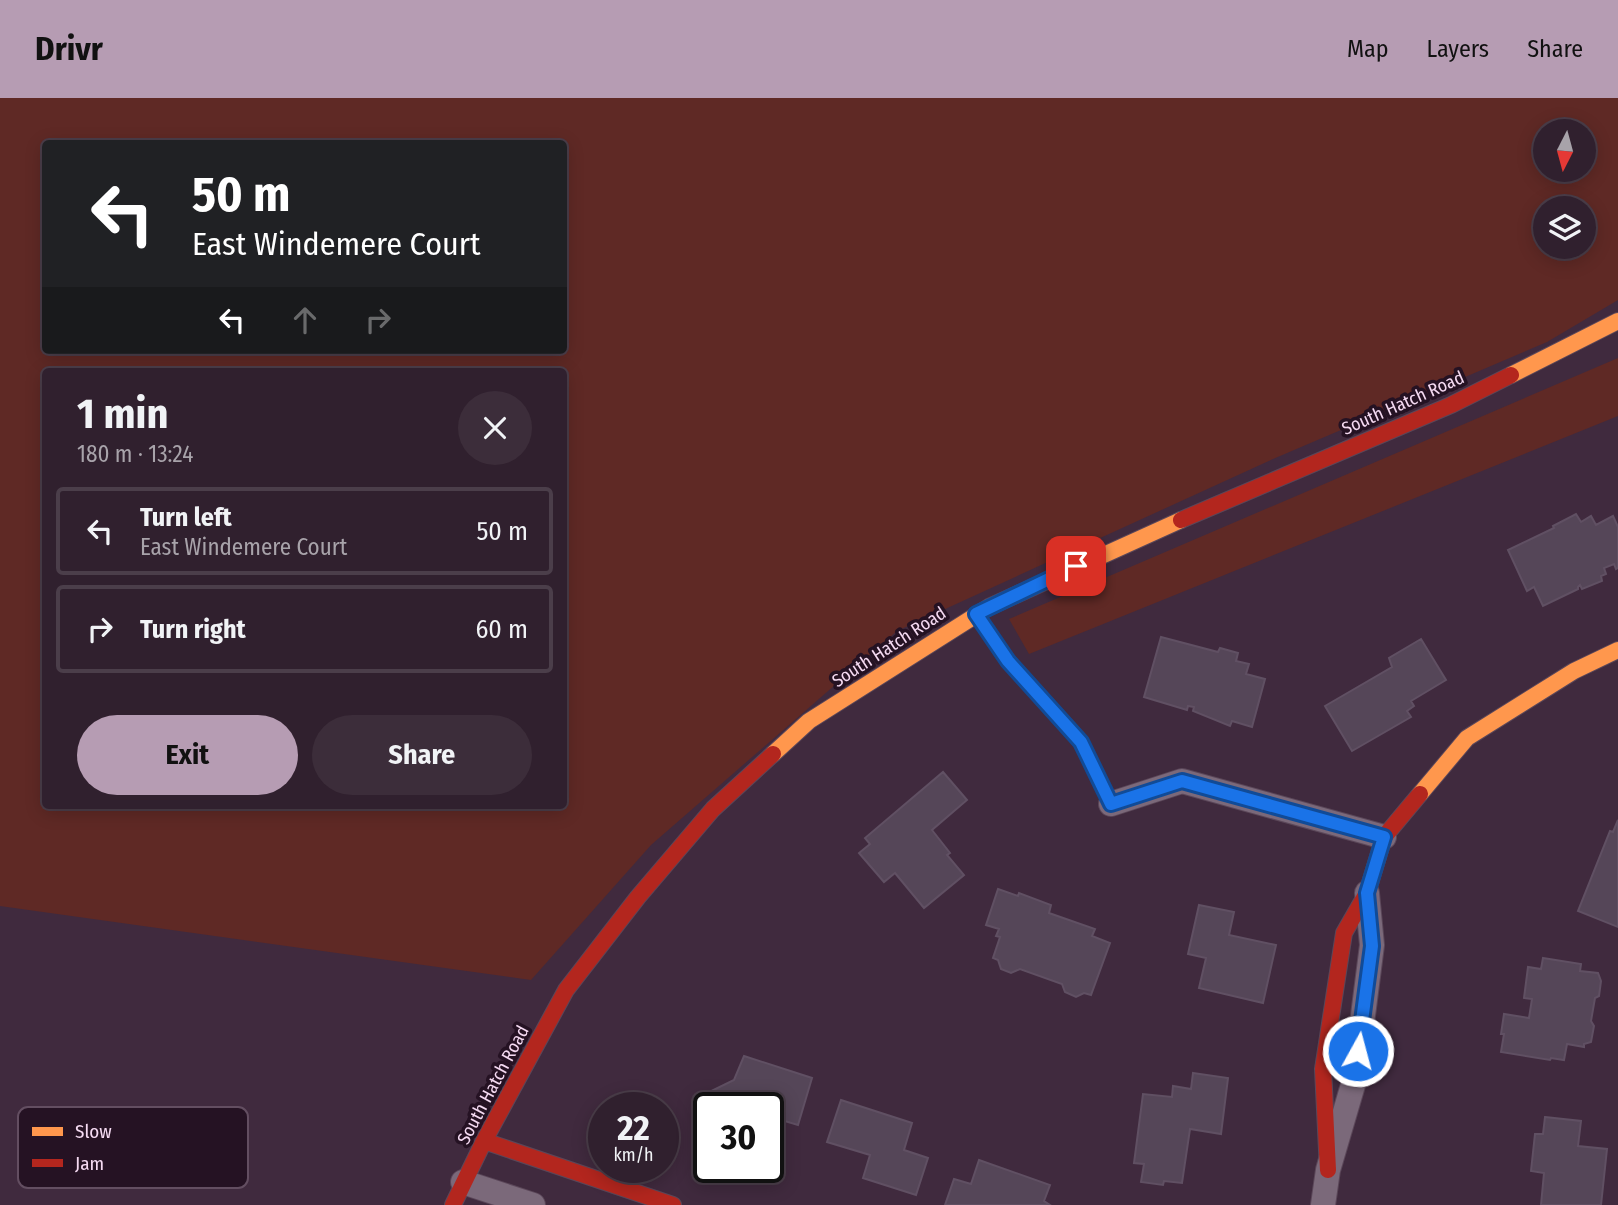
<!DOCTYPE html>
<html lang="en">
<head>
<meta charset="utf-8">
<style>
  :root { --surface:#30202e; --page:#3c2d3a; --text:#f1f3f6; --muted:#a8a3aa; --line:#4b3e4a; --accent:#b69cb3 }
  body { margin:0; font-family:"Fira Sans Condensed",sans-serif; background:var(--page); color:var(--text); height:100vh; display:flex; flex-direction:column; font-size:26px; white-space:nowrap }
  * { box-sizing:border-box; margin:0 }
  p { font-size:23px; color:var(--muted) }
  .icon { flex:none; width:38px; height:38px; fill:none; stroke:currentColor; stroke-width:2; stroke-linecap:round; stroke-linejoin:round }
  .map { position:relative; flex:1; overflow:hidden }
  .drawer { position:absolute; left:42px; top:270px; width:525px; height:441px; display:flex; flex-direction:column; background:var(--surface); border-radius:7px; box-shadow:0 4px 18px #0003,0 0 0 2px var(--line) }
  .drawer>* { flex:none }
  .banner { position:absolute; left:42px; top:42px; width:525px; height:214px; border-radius:7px; box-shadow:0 4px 18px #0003,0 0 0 2px var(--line); background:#202124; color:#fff; overflow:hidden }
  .needle { width:46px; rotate:186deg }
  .controls { position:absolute; left:1533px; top:21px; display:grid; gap:14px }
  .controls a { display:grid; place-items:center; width:63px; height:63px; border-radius:50%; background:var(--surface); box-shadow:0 4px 18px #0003,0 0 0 2px var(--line); font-size:35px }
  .speed { position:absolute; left:588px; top:994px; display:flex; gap:14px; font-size:35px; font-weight:700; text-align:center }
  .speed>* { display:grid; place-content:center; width:91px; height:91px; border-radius:50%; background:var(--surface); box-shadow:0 4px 18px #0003,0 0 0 2px var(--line); line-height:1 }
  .speed small { font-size:18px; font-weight:400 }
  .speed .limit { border:4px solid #111; border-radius:10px; background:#fff; color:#111 }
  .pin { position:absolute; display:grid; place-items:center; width:60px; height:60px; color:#fff; margin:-30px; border-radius:14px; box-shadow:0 4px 10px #0006 }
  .me { position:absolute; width:77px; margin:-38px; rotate:7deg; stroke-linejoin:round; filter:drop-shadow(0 0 5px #0008) }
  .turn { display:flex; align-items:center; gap:24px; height:147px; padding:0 35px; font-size:32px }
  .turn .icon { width:91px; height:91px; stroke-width:2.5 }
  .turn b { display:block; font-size:49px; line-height:60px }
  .lanes { display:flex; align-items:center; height:66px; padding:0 35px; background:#0003; justify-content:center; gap:35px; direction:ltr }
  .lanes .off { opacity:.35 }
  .round { display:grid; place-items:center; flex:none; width:74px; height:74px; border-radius:37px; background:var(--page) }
  .head { display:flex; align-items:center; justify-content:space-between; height:119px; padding:0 35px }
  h1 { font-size:42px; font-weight:700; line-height:52px }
  .primary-button { display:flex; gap:14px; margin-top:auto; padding:14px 35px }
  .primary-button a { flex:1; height:80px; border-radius:42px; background:var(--accent); color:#111; font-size:28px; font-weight:700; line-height:80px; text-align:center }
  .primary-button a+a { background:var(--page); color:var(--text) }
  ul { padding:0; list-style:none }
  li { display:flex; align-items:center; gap:21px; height:88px; margin:0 14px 10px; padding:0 21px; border:4px solid var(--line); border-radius:7px }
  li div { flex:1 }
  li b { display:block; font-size:26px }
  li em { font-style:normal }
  header { display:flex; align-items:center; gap:42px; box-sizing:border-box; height:98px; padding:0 35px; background:var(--accent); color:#111 }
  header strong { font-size:33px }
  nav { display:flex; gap:38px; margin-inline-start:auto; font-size:24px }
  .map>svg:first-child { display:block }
</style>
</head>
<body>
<header>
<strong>Drivr</strong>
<nav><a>Map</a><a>Layers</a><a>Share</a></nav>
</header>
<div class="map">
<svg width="1618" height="1107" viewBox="0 0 1618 1107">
  <rect width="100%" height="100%" fill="#402a3e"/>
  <path fill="#5f2925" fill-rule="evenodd" d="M 0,0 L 1618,0 L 1618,202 L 1547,244 L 1273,361 L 897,533 L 651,747 L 531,882 L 0,808 ZM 1545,33 L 1584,33 L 1584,72 L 1545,72 ZM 46,46 L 564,46 L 564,252 L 46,252 ZM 1545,110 L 1584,110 L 1584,149 L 1545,149 ZM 46,273 L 564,273 L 564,707 L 46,707 Z
    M 1618,260 L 1618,318 L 1029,556 L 1009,521 Z"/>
  <path fill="#554658" stroke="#605063" stroke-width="2" d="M 1576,416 L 1581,424 L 1591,418 L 1596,427 L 1613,418 L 1618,429 L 1618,470 L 1616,471 L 1614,466 L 1604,470 L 1606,476 L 1601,478 L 1602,483 L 1582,491 L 1580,487 L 1578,489 L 1578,491 L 1543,508 L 1534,489 L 1527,493 L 1508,452 L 1554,430 L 1553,428 Z
    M 1161,539 L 1218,554 L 1220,550 L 1238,555 L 1236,563 L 1249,566 L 1246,576 L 1265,581 L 1252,629 L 1232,623 L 1230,628 L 1193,613 L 1194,609 L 1188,608 L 1187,612 L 1144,599 Z
    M 1421,541 L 1446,582 L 1411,603 L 1414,608 L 1407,613 L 1411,619 L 1352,653 L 1325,608 L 1392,569 L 1389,560 Z
    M 943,674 L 967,702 L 932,732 L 950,755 L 947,757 L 964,777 L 924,810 L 895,775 L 884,784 L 859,755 L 870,746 L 865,740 Z
    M 1618,722 L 1618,829 L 1578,813 L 1610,733 L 1613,734 Z
    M 998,791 L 1018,798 L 1019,795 L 1051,807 L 1049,815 L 1095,831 L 1092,838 L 1110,845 L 1091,897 L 1084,895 L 1076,899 L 1065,894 L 1062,886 L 1020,871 L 1011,875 L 1001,871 L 998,862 L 993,860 L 1000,839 L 996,838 L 999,831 L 986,827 Z
    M 1199,807 L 1234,814 L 1229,837 L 1276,847 L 1263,905 L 1199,890 L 1206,860 L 1188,856 Z
    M 1543,860 L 1581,866 L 1580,873 L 1598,875 L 1601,883 L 1599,898 L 1595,900 L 1591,923 L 1594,928 L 1591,944 L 1584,946 L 1584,949 L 1567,946 L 1564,962 L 1551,960 L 1550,962 L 1501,954 L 1504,936 L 1501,936 L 1504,916 L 1529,920 L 1532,901 L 1524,900 L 1528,869 L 1541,871 Z
    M 744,958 L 812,980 L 798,1027 L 768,1018 L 768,1010 L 709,1010 L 709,1024 L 697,1000 L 734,982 Z
    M 1193,975 L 1228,980 L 1221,1036 L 1190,1031 L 1182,1085 L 1164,1083 L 1163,1087 L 1141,1084 L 1144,1066 L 1134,1065 L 1143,996 L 1172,999 L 1173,988 L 1191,991 Z
    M 841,1002 L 912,1025 L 904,1052 L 928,1060 L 916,1097 L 863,1080 L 870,1057 L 827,1044 Z
    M 1545,1019 L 1581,1023 L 1578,1048 L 1607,1051 L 1601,1107 L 1541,1107 L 1544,1075 L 1531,1073 L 1535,1036 L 1543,1036 Z
    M 979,1062 L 1050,1087 L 1044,1103 L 1050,1107 L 945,1107 L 954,1081 L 971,1086 Z"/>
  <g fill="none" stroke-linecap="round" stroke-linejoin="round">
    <g stroke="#5b4759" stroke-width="14">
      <path id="lane" d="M 976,517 L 1008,563 L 1081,644 L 1111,706"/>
    </g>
    <g stroke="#5b4759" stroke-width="26">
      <path id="street" d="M 1111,706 L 1182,683 L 1384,739
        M 463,1084 L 533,1107
        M 1323,1107 L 1328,1072 L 1355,980 L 1372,847 L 1367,795"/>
    </g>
    <g stroke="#5b4759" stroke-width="18">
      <path id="slow" d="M 1511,277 L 1618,223
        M 773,656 L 809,623 L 989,509 L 1181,422
        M 1420,696 L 1467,640 L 1574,573 L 1618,552"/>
    </g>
    <g stroke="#5b4759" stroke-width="18">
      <path id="jam" d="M 1181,422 L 1451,307 L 1511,277
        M 484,1043 L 673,1107
        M 1328,1072 L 1323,971 L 1344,835 L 1367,795 L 1384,739 L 1420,696
        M 453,1107 L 484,1043 L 566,892 L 638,799 L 713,711 L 773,656"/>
    </g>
    <use href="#lane" stroke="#7b697a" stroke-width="12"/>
    <use href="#street" stroke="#7b697a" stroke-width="24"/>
    <use href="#slow" stroke="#ff974d" stroke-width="16"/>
    <use href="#jam" stroke="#b3261e" stroke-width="16"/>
  </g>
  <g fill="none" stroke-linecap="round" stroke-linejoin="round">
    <g stroke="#114b97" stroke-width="18">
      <path id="route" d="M 1076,468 L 976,516 L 1008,563 L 1081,644 L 1111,706 L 1182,683 L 1384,739 L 1367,795 L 1372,848 L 1358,953"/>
    </g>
    <use href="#route" stroke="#1a73e8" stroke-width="12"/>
  </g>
  <g text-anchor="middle" stroke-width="7" stroke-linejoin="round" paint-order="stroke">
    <g font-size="18" fill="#f5daf2" stroke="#251223">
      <text transform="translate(1403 305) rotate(-24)" y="6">South Hatch Road</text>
      <text transform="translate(889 549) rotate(-33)" y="6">South Hatch Road</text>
      <text transform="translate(493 987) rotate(-62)" y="6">South Hatch Road</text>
    </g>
  </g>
  <rect x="18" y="1009" width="230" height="81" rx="10" fill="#251223" stroke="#634e61" stroke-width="2"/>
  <rect x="32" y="1029" width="31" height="9" fill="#ff974d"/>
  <rect x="32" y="1061" width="31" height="8" fill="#b3261e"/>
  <g font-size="19" fill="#f5daf2">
    <text x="75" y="1040">Slow</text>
    <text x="75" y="1072">Jam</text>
  </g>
</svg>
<div class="controls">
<a><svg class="needle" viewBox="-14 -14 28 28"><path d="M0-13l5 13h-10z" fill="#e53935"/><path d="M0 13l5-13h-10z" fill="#a8a3aa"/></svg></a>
<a><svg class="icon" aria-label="layers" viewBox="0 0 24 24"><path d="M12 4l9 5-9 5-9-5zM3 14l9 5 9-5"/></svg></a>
</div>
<div class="speed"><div>22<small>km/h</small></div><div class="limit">30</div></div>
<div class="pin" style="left:1076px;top:468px;background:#d93025"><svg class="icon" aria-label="arrive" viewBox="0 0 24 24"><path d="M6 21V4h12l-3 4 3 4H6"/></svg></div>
<svg class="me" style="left:1358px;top:953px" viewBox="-20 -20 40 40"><circle r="17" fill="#1a73e8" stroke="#fff" stroke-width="3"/><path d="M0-11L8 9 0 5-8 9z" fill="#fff"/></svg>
<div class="banner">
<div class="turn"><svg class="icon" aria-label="left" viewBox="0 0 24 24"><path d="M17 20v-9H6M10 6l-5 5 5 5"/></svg><div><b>50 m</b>East Windemere Court</div></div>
<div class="lanes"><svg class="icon" aria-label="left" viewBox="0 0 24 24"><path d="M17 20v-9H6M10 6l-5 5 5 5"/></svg><svg class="icon off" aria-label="ahead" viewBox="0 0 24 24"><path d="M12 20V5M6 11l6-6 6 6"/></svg><svg class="icon off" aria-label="right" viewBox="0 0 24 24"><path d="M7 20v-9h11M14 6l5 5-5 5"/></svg></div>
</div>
<section class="drawer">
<div class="head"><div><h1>1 min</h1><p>180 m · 13:24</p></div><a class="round"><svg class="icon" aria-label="close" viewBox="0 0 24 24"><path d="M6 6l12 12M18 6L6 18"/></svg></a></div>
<ul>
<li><svg class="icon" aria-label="left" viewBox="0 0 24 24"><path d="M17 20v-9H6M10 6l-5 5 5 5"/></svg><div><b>Turn left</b><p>East Windemere Court</p></div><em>50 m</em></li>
<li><svg class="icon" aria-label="right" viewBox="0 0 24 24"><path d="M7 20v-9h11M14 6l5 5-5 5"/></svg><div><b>Turn right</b></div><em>60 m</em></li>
</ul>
<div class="primary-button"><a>Exit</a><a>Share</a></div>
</section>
</div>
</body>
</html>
